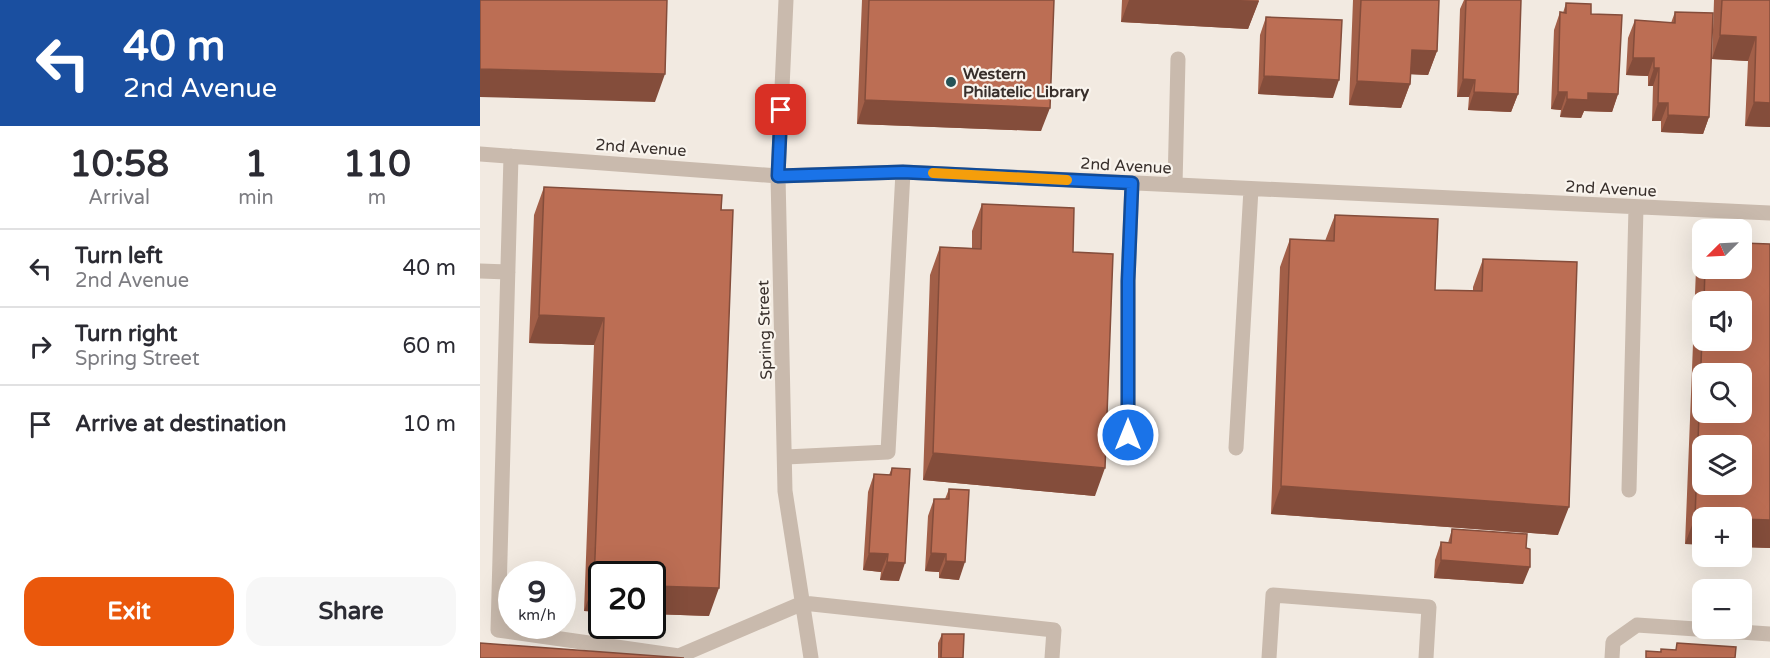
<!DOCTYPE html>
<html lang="en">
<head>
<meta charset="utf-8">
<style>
  :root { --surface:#fff; --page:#f7f7f7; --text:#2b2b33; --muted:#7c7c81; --line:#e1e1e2; --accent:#ea580c }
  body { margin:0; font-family:"Varela Round",sans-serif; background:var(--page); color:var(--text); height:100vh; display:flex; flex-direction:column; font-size:22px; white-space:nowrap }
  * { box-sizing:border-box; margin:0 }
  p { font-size:20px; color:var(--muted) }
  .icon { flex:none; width:33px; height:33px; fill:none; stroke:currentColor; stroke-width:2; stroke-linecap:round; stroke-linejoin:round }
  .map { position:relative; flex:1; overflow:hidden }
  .sheet { display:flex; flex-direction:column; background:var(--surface); width:480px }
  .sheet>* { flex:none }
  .top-card { background:#1a4fa0; color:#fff; overflow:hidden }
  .needle { width:39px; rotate:246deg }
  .tools { position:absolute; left:1212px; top:219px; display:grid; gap:12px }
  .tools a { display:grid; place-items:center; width:60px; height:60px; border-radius:12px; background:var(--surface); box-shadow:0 6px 24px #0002; font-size:30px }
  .speed { position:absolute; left:18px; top:561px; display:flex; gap:12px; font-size:30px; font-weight:700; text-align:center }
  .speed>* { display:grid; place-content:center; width:78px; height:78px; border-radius:50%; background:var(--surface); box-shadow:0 6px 24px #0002; line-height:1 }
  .speed small { font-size:15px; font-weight:400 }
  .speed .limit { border:3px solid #111; border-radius:9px; background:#fff; color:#111 }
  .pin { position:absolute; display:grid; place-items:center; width:51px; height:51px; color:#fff; margin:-26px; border-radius:12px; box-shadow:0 3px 9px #0006 }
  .me { position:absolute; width:66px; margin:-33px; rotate:0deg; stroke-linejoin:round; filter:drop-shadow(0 0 4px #0008) }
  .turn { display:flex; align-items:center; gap:21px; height:126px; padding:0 24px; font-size:27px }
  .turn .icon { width:78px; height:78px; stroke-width:2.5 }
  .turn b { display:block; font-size:42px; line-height:51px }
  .eta { display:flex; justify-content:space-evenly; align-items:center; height:102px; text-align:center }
  .eta b { font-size:36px; font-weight:700; line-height:42px }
  .button { display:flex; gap:12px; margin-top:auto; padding:12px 24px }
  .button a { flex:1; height:69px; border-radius:18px; background:var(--accent); color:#fff; font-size:24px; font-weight:700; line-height:69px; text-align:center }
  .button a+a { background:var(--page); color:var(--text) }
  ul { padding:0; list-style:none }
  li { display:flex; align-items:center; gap:18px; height:78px; padding:0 24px; border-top:2px solid var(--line) }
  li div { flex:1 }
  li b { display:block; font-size:22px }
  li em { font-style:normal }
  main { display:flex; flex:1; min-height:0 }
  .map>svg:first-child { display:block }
</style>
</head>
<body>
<main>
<section class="sheet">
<div class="top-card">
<div class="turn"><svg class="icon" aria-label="left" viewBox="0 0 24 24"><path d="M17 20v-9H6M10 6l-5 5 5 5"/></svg><div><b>40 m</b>2nd Avenue</div></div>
</div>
<div class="eta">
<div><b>10:58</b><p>Arrival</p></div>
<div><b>1</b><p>min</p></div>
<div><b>110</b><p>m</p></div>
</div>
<ul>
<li><svg class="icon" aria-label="left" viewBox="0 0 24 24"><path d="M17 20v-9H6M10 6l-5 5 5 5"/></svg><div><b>Turn left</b><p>2nd Avenue</p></div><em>40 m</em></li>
<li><svg class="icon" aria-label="right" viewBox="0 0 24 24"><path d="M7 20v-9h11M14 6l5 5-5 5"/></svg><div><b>Turn right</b><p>Spring Street</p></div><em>60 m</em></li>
<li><svg class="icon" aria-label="arrive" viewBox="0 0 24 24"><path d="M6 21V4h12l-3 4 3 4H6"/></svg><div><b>Arrive at destination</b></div><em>10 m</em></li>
</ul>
<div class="button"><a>Exit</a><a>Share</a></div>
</section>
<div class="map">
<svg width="1290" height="658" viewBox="0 0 1290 658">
  <rect width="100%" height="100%" fill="#f2eae1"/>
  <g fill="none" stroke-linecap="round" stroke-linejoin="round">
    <path stroke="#c9baad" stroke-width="15" d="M 306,0 L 298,176 L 305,491 L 331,658
      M 0,154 L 298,176 L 423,172 L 1290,213
      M 31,156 L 18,630 L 199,656 L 323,603 L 574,630 L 572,658
      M 695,185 L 698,59
      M 0,271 L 28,272
      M 648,435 L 648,281 L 652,183
      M 756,448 L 771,189
      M 306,457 L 408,452 L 423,172
      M 1149,490 L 1156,207
      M 789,658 L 793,595 L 949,607 L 946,658
      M 1132,658 L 1133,642 L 1157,625 L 1290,634"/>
  </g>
  <path fill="#a25f48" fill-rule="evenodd" d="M 382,0 L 574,0 L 561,131 L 377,124 Z
    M 642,0 L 779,0 L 768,29 L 641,22 Z
    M 873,0 L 959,0 L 957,51 L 948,75 L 931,74 L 930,84 L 921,108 L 869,105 Z
    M 984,0 L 1041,0 L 1038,94 L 1031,112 L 988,110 L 989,97 L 977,97 L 980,9 Z
    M 1234,0 L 1290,0 L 1290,127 L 1265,126 L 1268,61 L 1232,59 Z
    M 1086,3 L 1111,14 L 1138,94 L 1132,112 L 1104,111 L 1101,118 L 1080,117 L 1081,110 L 1071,109 L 1074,30 L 1080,12 L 1083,13 Z
    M 1195,12 L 1229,117 L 1223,134 L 1181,132 L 1181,121 L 1172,121 L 1173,86 L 1168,86 L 1168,76 L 1146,75 L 1148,38 L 1155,20 L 1191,23 Z
    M 786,17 L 853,98 L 778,94 L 780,35 Z
    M 64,187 L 242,195 L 229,616 L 172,614 L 172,574 L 122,574 L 122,612 L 104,611 L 114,345 L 49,343 L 54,215 Z
    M 502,204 L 593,252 L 615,496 L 443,480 L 450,275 L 460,247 L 492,248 L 492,231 Z
    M 855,215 L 955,290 L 993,291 L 993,287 L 1003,259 L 1078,535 L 791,514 L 800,267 L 810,239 L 845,241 Z
    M 1222,252 L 1222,268 L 1262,268 L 1290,548 L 1262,547 L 1262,518 L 1205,544 L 1216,269 ZM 1222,302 L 1262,302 L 1222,340 Z
    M 412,468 L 419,581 L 400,580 L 401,572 L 383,570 L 388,492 L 394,474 L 409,475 Z
    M 469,489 L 479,580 L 459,578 L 459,572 L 445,571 L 448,516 L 454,499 L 465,499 Z
    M 972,529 L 1043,584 L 954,578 L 955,560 L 961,542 L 968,543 Z
    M 462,634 L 483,658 L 458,658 L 458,643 Z"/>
  <path fill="#844d3b" d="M 649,0 L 760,0 L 779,1 L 768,29 L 641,22 Z
    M 1240,35 L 1276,37 L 1268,61 L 1232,59 Z
    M 932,50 L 957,51 L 948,75 L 923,74 Z
    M 1153,58 L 1174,58 L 1168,76 L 1146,75 Z
    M 1174,68 L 1179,68 L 1173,86 L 1168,86 Z
    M 0,69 L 185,74 L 175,102 L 0,97 Z
    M 784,76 L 859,80 L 853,98 L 778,94 Z
    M 983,79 L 995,80 L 989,97 L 977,97 Z
    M 877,81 L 930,84 L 921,108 L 869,105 Z
    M 994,92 L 1038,94 L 1031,112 L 988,110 Z
    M 1078,92 L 1087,92 L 1081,110 L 1071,109 Z
    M 1108,93 L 1138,94 L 1132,112 L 1104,111 L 1101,118 L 1080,117 L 1087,99 Z
    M 385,100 L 570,108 L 561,131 L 377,124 Z
    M 1274,102 L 1290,103 L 1290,127 L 1265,126 Z
    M 1178,103 L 1188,103 L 1181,121 L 1172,121 Z
    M 1188,115 L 1229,117 L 1223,134 L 1181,132 Z
    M 59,315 L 124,318 L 114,345 L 49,343 Z
    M 453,453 L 625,468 L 615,496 L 443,480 Z
    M 801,486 L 1089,507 L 1078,535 L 791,514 Z
    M 1215,517 L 1236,518 L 1222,518 L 1222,545 L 1205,544 Z
    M 1262,519 L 1290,520 L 1290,548 L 1262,547 Z
    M 389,553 L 408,554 L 401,572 L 383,570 Z
    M 451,553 L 466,554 L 459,572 L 445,571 Z
    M 961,560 L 1050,567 L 1043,584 L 954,578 Z
    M 466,561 L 485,562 L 479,580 L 459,578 Z
    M 407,562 L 425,563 L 419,581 L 400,580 Z
    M 114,583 L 122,584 L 122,612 L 104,611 Z
    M 172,586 L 239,588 L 229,616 L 172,614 Z"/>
  <path fill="#bc6e54" stroke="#844d3b" stroke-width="1.5" fill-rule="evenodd" d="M 0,0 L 187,0 L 185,74 L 0,69 Z
    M 389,0 L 574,0 L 570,108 L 385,100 Z
    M 881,0 L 959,0 L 957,51 L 932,50 L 930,84 L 877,81 Z
    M 986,0 L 1041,0 L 1038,94 L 994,92 L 995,80 L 983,79 Z
    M 1242,0 L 1290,0 L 1290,103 L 1274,102 L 1276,37 L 1240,35 Z
    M 1086,3 L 1111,4 L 1111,14 L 1142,15 L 1138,94 L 1108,93 L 1108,100 L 1087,99 L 1087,92 L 1078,92 L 1080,12 L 1086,13 Z
    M 1195,12 L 1233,13 L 1229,117 L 1188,115 L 1188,103 L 1178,103 L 1179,68 L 1174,68 L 1174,58 L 1153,58 L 1155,20 L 1195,23 Z
    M 786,17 L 862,20 L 859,80 L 784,76 Z
    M 64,187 L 242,195 L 241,210 L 253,210 L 239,588 L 172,586 L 172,574 L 122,574 L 122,584 L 114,583 L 124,318 L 59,315 Z
    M 502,204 L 594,208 L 593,252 L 633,254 L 625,468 L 453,453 L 460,247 L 501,249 Z
    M 855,215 L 958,219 L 955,290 L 1002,291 L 1003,259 L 1097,262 L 1089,507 L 801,486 L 810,239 L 854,241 Z
    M 1262,243 L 1290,244 L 1290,520 L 1262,519 L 1262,518 L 1215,517 L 1222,338 L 1222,340 L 1262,340 L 1262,302 L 1224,302 L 1225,268 L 1262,268 ZM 1222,374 L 1262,374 L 1262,412 L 1222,412 ZM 1222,446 L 1262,446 L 1262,484 L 1222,484 Z
    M 412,468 L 430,469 L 425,563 L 407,562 L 408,554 L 389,553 L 394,474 L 411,475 Z
    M 469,489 L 489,490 L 485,562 L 466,561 L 466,554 L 451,553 L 454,499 L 469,499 Z
    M 972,529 L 1047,534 L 1046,548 L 1050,549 L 1050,567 L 961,560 L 961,542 L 971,543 Z
    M 462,634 L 484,634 L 483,658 L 461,658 Z
    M 0,643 L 204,658 L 0,658 Z
    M 1197,643 L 1256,647 L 1255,658 L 1166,658 L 1166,651 L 1181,652 L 1181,649 L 1196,650 Z"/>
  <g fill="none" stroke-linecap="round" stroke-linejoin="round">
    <g stroke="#114b97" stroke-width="15">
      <path id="route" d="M 301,110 L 298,176 L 423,172 L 652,183 L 648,281 L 648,435"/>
    </g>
    <use href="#route" stroke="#1a73e8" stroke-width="10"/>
    <path stroke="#f59e0b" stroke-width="10" d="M 453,173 L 587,180"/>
  </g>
  <circle fill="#245357" stroke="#f9f4ed" stroke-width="2" cx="471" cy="82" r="6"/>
  <g text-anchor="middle" stroke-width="4.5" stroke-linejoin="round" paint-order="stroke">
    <g font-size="16" font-weight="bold" fill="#382f2b" stroke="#f9f4ed" text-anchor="start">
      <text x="483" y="79">Western<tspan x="483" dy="18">Philatelic Library</tspan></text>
    </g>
    <g font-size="16" fill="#382f2b" stroke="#f9f4ed">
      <text transform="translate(161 147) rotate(4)" y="6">2nd Avenue</text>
      <text transform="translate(646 165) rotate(3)" y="6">2nd Avenue</text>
      <text transform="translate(1131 188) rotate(3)" y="6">2nd Avenue</text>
      <text transform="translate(284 330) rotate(-92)" y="6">Spring Street</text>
    </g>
  </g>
</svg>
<div class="tools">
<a><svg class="needle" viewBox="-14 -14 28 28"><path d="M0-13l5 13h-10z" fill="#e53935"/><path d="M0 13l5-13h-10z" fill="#7c7c81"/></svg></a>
<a><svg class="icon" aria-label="sound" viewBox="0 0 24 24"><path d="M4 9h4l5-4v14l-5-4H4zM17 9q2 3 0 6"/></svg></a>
<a><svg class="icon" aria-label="search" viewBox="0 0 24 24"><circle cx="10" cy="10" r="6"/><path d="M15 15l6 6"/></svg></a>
<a><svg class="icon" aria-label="layers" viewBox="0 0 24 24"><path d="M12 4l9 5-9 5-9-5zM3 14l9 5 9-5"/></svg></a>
<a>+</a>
<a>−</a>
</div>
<div class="speed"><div>9<small>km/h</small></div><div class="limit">20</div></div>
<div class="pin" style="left:301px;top:110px;background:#d93025"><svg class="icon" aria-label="arrive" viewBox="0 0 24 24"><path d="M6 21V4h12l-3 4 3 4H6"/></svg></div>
<svg class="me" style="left:648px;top:435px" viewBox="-20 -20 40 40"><circle r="17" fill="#1a73e8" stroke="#fff" stroke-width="3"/><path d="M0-11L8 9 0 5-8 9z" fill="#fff"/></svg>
</div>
</main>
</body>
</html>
